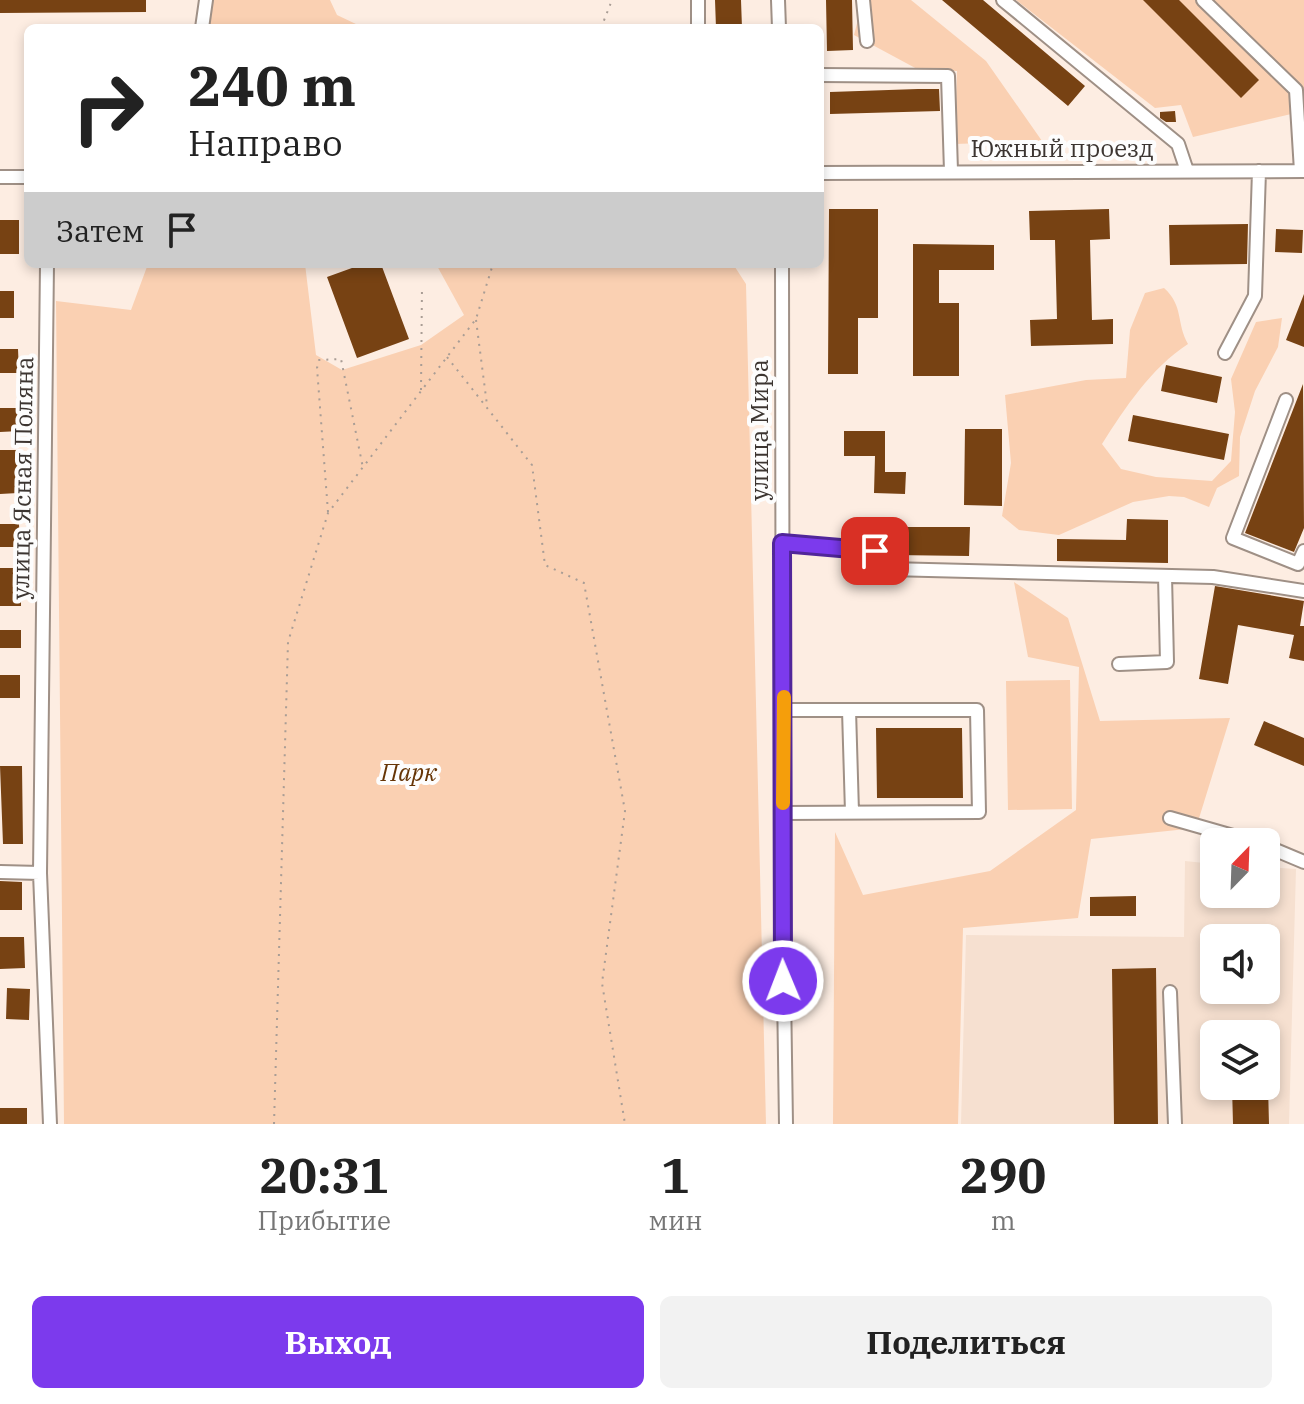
<!DOCTYPE html>
<html lang="ru">
<head>
<meta charset="utf-8">
<style>
  :root { --surface:#fff; --page:#f2f2f2; --text:#222; --muted:#767676; --accent:#7c3aed }
  body { margin:0; font-family:"IBM Plex Serif",serif; background:var(--page); color:var(--text); height:100vh; display:flex; flex-direction:column; font-size:30px; white-space:nowrap }
  * { box-sizing:border-box; margin:0 }
  p { font-size:26px; color:var(--muted) }
  .icon { flex:none; width:44px; height:44px; fill:none; stroke:currentColor; stroke-width:2; stroke-linecap:round; stroke-linejoin:round }
  .map { position:relative; height:1124px; overflow:hidden }
  .panel { display:flex; flex-direction:column; background:var(--surface); flex:1 }
  .panel>* { flex:none }
  .banner { position:absolute; left:24px; top:24px; width:800px; height:244px; border-radius:12px; box-shadow:0 4px 12px #0003; background:#fff; color:var(--text); overflow:hidden }
  .needle { width:52px; rotate:23deg }
  .tools { position:absolute; left:1200px; top:828px; display:grid; gap:16px }
  .tools a { display:grid; place-items:center; width:80px; height:80px; border-radius:12px; background:var(--surface); box-shadow:0 4px 12px #0003; font-size:40px }
  .pin { position:absolute; display:grid; place-items:center; width:68px; height:68px; color:#fff; margin:-34px; border-radius:16px; box-shadow:0 4px 12px #0006 }
  .me { position:absolute; width:88px; margin:-44px; rotate:359deg; stroke-linejoin:round; filter:drop-shadow(0 0 6px #0008) }
  .turn { display:flex; align-items:center; gap:28px; height:168px; padding:0 32px; font-size:36px }
  .turn .icon { width:104px; height:104px; stroke-width:2.5 }
  .turn b { display:block; font-size:56px; line-height:68px }
  .then { display:flex; align-items:center; height:76px; padding:0 32px; background:#0003; gap:16px; font-size:30px }
  .eta { display:flex; justify-content:space-evenly; align-items:center; height:136px; text-align:center }
  .eta b { font-size:48px; font-weight:700; line-height:56px }
  .cta { display:flex; gap:16px; margin-top:auto; padding:16px 32px }
  .cta a { flex:1; height:92px; border-radius:12px; background:var(--accent); color:#fff; font-size:32px; font-weight:700; line-height:92px; text-align:center }
  .cta a+a { background:var(--page); color:var(--text) }
  .map>svg:first-child { display:block }
</style>
</head>
<body>
<div class="map">
<svg width="1304" height="1124" viewBox="0 0 1304 1124">
  <rect width="100%" height="100%" fill="#fdede2"/>
  <path fill="#f6e0d0" fill-rule="evenodd" d="M 1185,861 L 1214,864 L 1214,894 L 1266,894 L 1266,867 L 1296,869 L 1289,1124 L 961,1124 L 966,935 L 1184,937 ZM 1214,938 L 1266,938 L 1266,990 L 1214,990 ZM 1214,1034 L 1266,1034 L 1266,1086 L 1214,1086 Z"/>
  <path fill="#fad0b2" d="M 206,0 L 330,0 L 337,15 L 358,25 L 375,28 L 203,28 Z
    M 863,0 L 911,0 L 986,61 L 1042,141 L 955,144 L 957,71 L 919,70 L 854,35 Z
    M 1016,0 L 1304,0 L 1304,111 L 1193,137 L 1181,105 L 1155,108 Z
    M 148,264 L 305,264 L 316,355 L 342,370 L 421,345 L 464,315 L 436,264 L 733,264 L 746,284 L 766,1124 L 64,1124 L 56,301 L 131,310 Z
    M 1164,288 C 1184,306 1176,323 1188,344 C 1151,368 1125,408 1102,444 L 1121,469 L 1156,477 L 1212,481 L 1231,461 L 1235,412 L 1231,379 L 1256,322 L 1282,318 L 1278,347 L 1255,391 L 1240,437 L 1239,476 L 1217,488 L 1209,507 L 1184,497 L 1169,496 L 1133,502 L 1059,535 L 1019,530 L 1002,516 L 1011,463 L 1005,395 L 1086,380 L 1126,378 L 1130,330 L 1145,293 Z
    M 1014,582 L 1068,618 L 1100,721 L 1230,718 L 1196,828 L 1091,839 L 1078,918 L 963,928 L 958,1124 L 833,1124 L 835,832 L 863,895 L 990,871 L 1076,810 L 1079,667 L 1028,657 Z
    M 1070,680 L 1072,809 L 1008,810 L 1006,681 Z"/>
  <path fill="#774213" d="M 0,0 L 146,0 L 146,12 L 0,13 Z
    M 715,0 L 741,0 L 742,28 L 716,28 Z
    M 826,0 L 852,0 L 853,50 L 827,51 Z
    M 942,0 L 983,0 L 1085,86 L 1068,106 Z
    M 1143,0 L 1179,0 L 1259,80 L 1241,98 Z
    M 918,89 L 939,89 L 940,111 L 830,114 L 830,92 Z
    M 1175,111 L 1176,122 L 1166,122 L 1160,118 L 1160,112 Z
    M 829,209 L 878,209 L 878,318 L 858,318 L 858,374 L 828,374 Z
    M 1109,209 L 1110,239 L 1090,240 L 1092,320 L 1113,319 L 1113,344 L 1031,346 L 1030,320 L 1057,319 L 1055,240 L 1030,240 L 1029,211 Z
    M 0,220 L 19,220 L 19,254 L 0,254 Z
    M 1248,224 L 1247,264 L 1170,265 L 1169,225 Z
    M 1276,229 L 1303,230 L 1302,253 L 1275,252 Z
    M 913,244 L 994,245 L 994,270 L 939,270 L 939,303 L 959,303 L 959,376 L 913,376 Z
    M 363,264 L 381,264 L 409,339 L 357,358 L 327,277 Z
    M 0,291 L 14,291 L 14,318 L 0,318 Z
    M 1304,294 L 1304,347 L 1286,340 Z
    M 0,349 L 18,349 L 19,373 L 0,373 Z
    M 1166,365 L 1222,377 L 1217,403 L 1161,391 Z
    M 1303,384 L 1304,528 L 1294,552 L 1245,533 Z
    M 0,408 L 20,408 L 20,431 L 0,432 Z
    M 1133,415 L 1229,434 L 1224,460 L 1128,441 Z
    M 965,429 L 1002,429 L 1002,506 L 964,505 Z
    M 844,431 L 885,431 L 885,472 L 906,472 L 905,494 L 874,493 L 875,456 L 844,456 Z
    M 0,450 L 22,450 L 22,478 L 18,478 L 18,493 L 0,494 Z
    M 1127,519 L 1168,520 L 1168,563 L 1057,561 L 1057,539 L 1126,540 Z
    M 0,524 L 19,524 L 20,547 L 0,547 Z
    M 894,527 L 970,527 L 969,556 L 894,555 Z
    M 0,568 L 21,568 L 21,606 L 0,606 Z
    M 1215,586 L 1304,601 L 1300,626 L 1304,626 L 1304,661 L 1289,658 L 1294,635 L 1238,625 L 1228,684 L 1199,679 Z
    M 0,630 L 21,630 L 21,648 L 0,648 Z
    M 0,675 L 20,675 L 20,698 L 0,698 Z
    M 1264,721 L 1304,738 L 1304,766 L 1254,745 Z
    M 876,728 L 962,728 L 963,798 L 877,798 Z
    M 0,766 L 22,766 L 23,844 L 3,844 Z
    M 0,881 L 22,882 L 22,910 L 0,910 Z
    M 1136,896 L 1136,916 L 1090,916 L 1090,897 Z
    M 0,937 L 24,937 L 25,968 L 0,969 Z
    M 1156,968 L 1158,1124 L 1114,1124 L 1112,969 Z
    M 7,988 L 30,989 L 29,1020 L 6,1019 Z
    M 1232,1086 L 1268,1086 L 1269,1124 L 1233,1124 Z
    M 0,1108 L 27,1108 L 27,1124 L 0,1124 Z"/>
  <g fill="none" stroke-linecap="round" stroke-linejoin="round">
    <g stroke="#9f9086" stroke-width="16">
      <path id="minor" d="M 778,0 L 779,28
        M 863,0 L 867,41
        M 1003,0 L 1178,144 L 1187,171
        M 1203,0 L 1296,90 L 1301,171
        M 202,28 L 206,0
        M 698,28 L 698,0
        M 820,75 L 948,76 L 951,171
        M 820,173 L 1304,171
        M 0,177 L 28,177
        M 47,264 L 40,873 L 50,1124
        M 782,264 L 783,924 L 786,1124
        M 1225,353 L 1255,296 L 1259,171
        M 1286,400 L 1233,538 L 1298,564 L 1304,551
        M 782,543 L 875,551 L 889,569 L 1213,577 L 1304,591
        M 1119,664 L 1167,662 L 1165,576
        M 849,710 L 852,812
        M 783,813 L 979,812 L 977,710 L 784,710
        M 1170,818 L 1254,842
        M 1266,846 L 1304,862
        M 0,872 L 40,873
        M 1170,992 L 1175,1124"/>
    </g>
    <path stroke="#a99d95" stroke-width="2" stroke-dasharray="2 6" stroke-linecap="butt" d="M 601,28 L 612,0
      M 476,320 L 487,405
      M 447,357 L 532,465 L 545,565 L 584,583 L 625,811 L 602,983 L 625,1124
      M 421,390 L 422,286
      M 328,512 L 317,368 L 319,360 L 341,359 L 363,468
      M 274,1124 L 288,642 L 328,513 L 476,319 L 493,264"/>
    <use href="#minor" stroke="#fff" stroke-width="12"/>
  </g>
  <g fill="none" stroke-linecap="round" stroke-linejoin="round">
    <g stroke="#51269a" stroke-width="20">
      <path id="route" d="M 783,981 L 782,543 L 875,551"/>
    </g>
    <use href="#route" stroke="#7c3aed" stroke-width="14"/>
    <path stroke="#f59e0b" stroke-width="14" d="M 783,803 L 784,697"/>
  </g>
  <g text-anchor="middle" stroke-width="8" stroke-linejoin="round" paint-order="stroke">
    <g font-size="24" fill="#3c3531" stroke="#fdfdfd">
      <text x="1062" y="157">Южный проезд</text>
      <text transform="translate(760 430) rotate(-90)" y="8">улица Мира</text>
      <text transform="translate(23 478) rotate(-89)" y="8">улица Ясная Поляна</text>
    </g>
    <g font-size="24" font-style="italic" fill="#663506" stroke="#fdfdfd">
      <text x="409" y="781">Парк</text>
    </g>
  </g>
</svg>
<div class="tools">
<a><svg class="needle" viewBox="-14 -14 28 28"><path d="M0-13l5 13h-10z" fill="#e53935"/><path d="M0 13l5-13h-10z" fill="#767676"/></svg></a>
<a><svg class="icon" aria-label="sound" viewBox="0 0 24 24"><path d="M4 9h4l5-4v14l-5-4H4zM17 9q2 3 0 6"/></svg></a>
<a><svg class="icon" aria-label="layers" viewBox="0 0 24 24"><path d="M12 4l9 5-9 5-9-5zM3 14l9 5 9-5"/></svg></a>
</div>
<div class="pin" style="left:875px;top:551px;background:#d93025"><svg class="icon" aria-label="arrive" viewBox="0 0 24 24"><path d="M6 21V4h12l-3 4 3 4H6"/></svg></div>
<svg class="me" style="left:783px;top:981px" viewBox="-20 -20 40 40"><circle r="17" fill="#7c3aed" stroke="#fff" stroke-width="3"/><path d="M0-11L8 9 0 5-8 9z" fill="#fff"/></svg>
<div class="banner">
<div class="turn"><svg class="icon" aria-label="right" viewBox="0 0 24 24"><path d="M7 20v-9h11M14 6l5 5-5 5"/></svg><div><b>240 m</b>Направо</div></div>
<div class="then">Затем<svg class="icon" aria-label="arrive" viewBox="0 0 24 24"><path d="M6 21V4h12l-3 4 3 4H6"/></svg></div>
</div>
</div>
<section class="panel">
<div class="eta">
<div><b>20:31</b><p>Прибытие</p></div>
<div><b>1</b><p>мин</p></div>
<div><b>290</b><p>m</p></div>
</div>
<div class="cta"><a>Выход</a><a>Поделиться</a></div>
</section>
</body>
</html>
